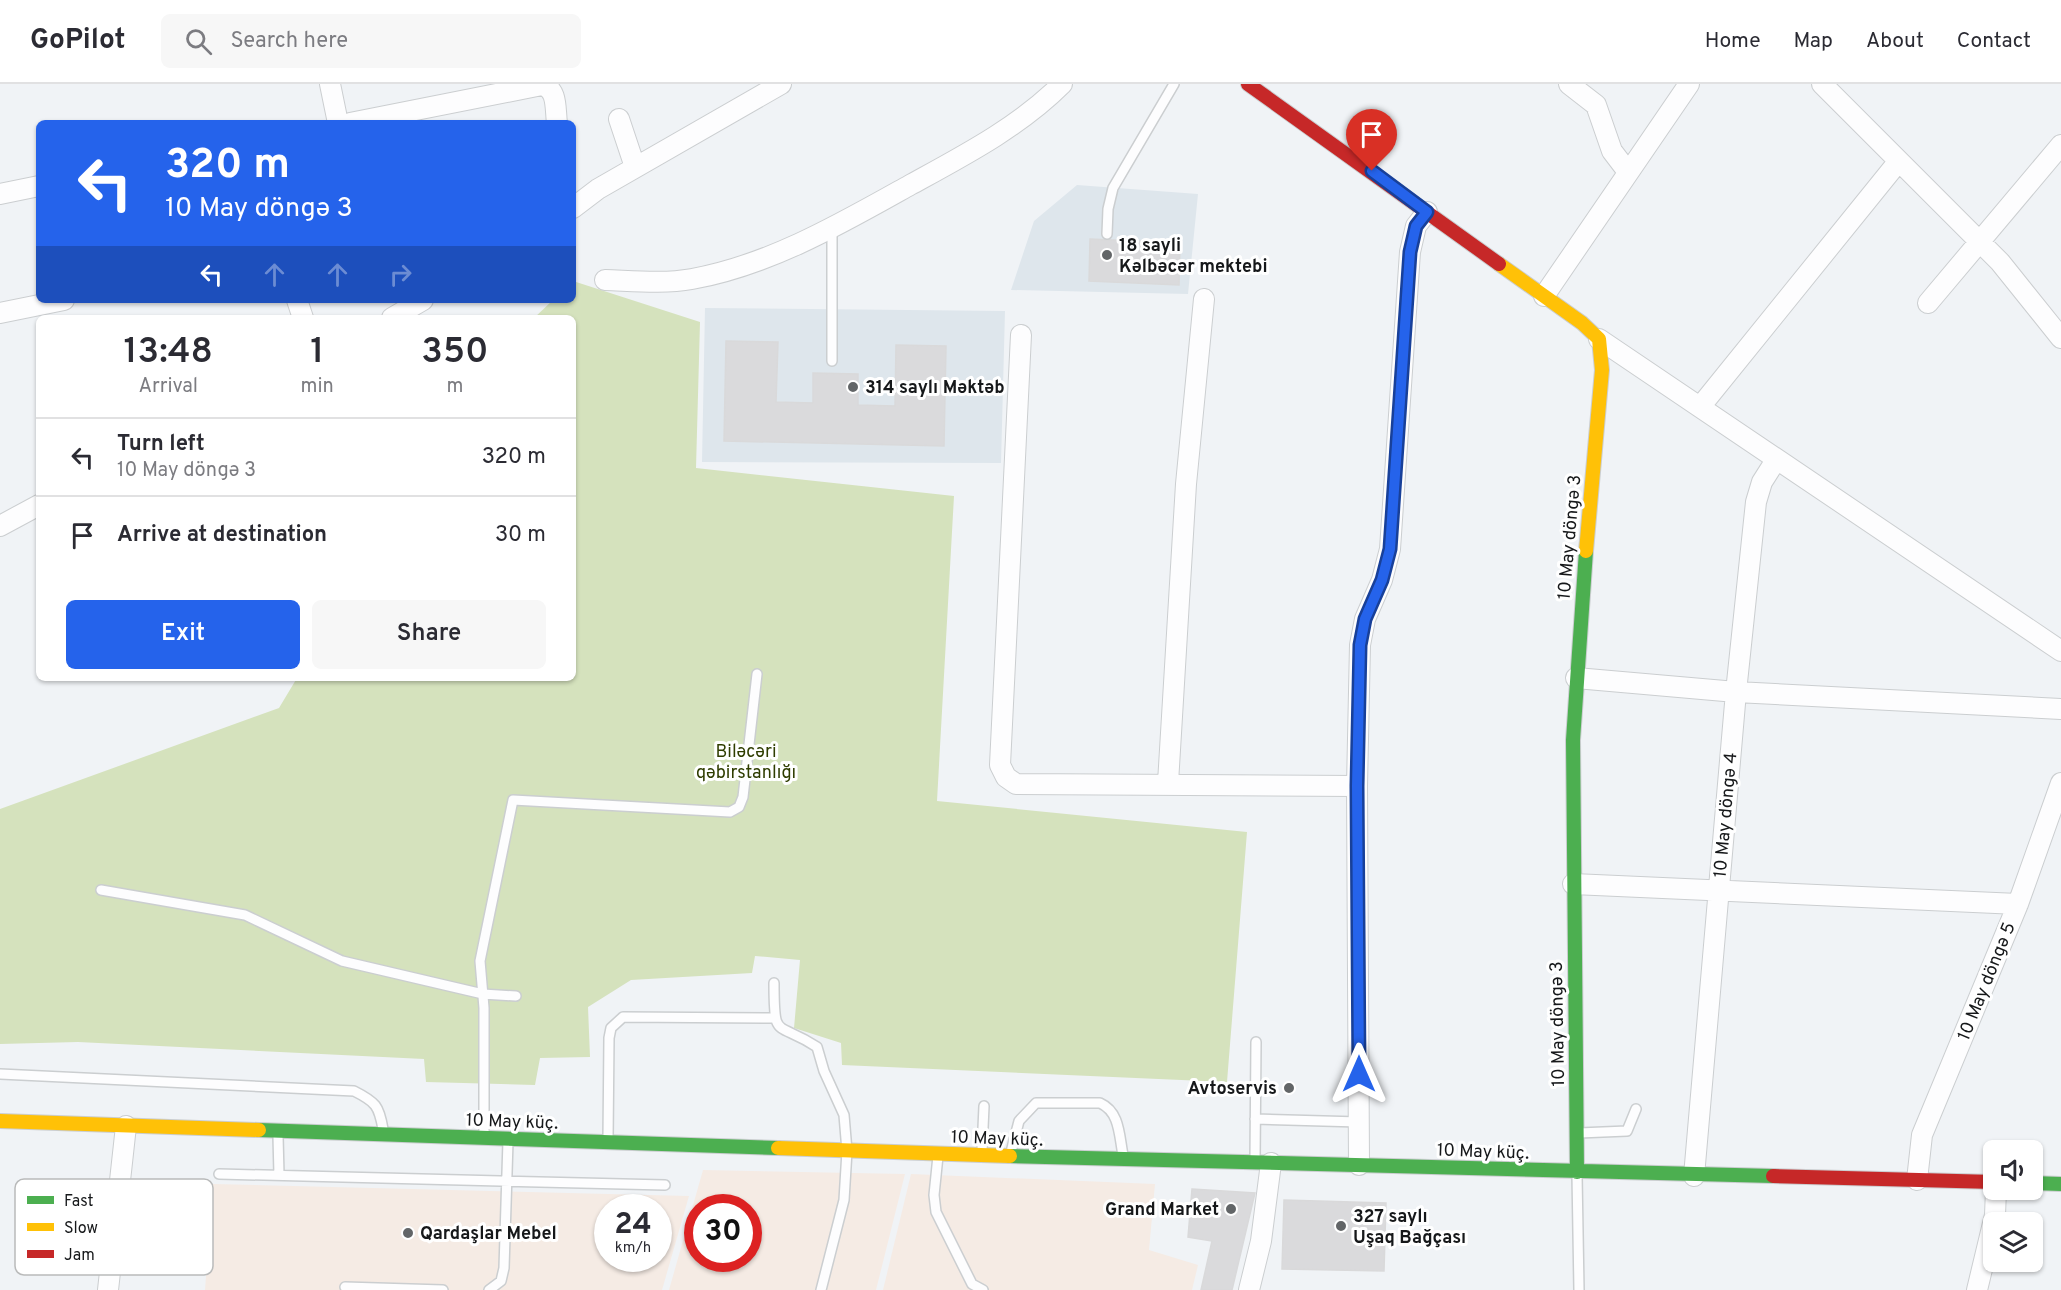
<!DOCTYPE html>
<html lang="en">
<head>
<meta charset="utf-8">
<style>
  :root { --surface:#fff; --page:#f7f7f7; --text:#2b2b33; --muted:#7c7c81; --line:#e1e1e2; --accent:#2563eb }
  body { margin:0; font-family:Overpass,sans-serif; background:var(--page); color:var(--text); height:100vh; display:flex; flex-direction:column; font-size:22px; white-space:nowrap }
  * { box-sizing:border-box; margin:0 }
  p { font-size:20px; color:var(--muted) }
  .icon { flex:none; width:33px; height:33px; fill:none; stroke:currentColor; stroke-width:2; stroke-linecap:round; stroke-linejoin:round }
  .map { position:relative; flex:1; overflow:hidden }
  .sheet { position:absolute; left:36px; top:231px; width:540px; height:366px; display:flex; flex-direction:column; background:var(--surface); border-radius:9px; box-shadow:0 2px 4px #0004 }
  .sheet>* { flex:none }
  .top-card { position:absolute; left:36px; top:36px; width:540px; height:183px; border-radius:9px; box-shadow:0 2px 4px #0004; background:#2563eb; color:#fff; overflow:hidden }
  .tools { position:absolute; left:1983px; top:1056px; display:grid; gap:12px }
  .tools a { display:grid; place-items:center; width:60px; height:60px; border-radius:9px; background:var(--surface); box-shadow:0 2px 4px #0004; font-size:30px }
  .speed { position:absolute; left:594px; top:1110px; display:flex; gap:12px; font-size:30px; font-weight:700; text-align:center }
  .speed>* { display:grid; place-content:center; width:78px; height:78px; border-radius:50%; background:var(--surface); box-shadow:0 2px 4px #0004; line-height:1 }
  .speed small { font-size:15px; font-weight:400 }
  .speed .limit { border:9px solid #d22; background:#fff; color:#111 }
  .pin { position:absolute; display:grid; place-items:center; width:51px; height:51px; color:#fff; margin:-62px -26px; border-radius:50% 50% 50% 0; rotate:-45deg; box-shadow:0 0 6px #0007 }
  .pin .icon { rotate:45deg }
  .me { position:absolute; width:66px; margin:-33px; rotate:0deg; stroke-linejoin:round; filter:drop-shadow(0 0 4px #0008) }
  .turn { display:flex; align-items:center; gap:21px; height:126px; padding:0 30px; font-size:27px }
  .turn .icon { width:78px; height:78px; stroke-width:2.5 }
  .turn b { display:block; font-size:42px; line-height:51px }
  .lanes { display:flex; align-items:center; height:57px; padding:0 30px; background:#0003; justify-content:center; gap:30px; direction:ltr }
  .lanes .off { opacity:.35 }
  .eta { display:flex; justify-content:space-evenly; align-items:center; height:102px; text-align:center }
  .eta b { font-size:36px; font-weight:600; line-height:42px }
  .primary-button { display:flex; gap:12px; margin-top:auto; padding:12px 30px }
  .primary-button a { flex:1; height:69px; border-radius:9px; background:var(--accent); color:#fff; font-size:24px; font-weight:600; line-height:69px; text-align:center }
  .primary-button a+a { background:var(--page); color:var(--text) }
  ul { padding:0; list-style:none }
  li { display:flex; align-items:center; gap:18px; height:78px; padding:0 30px; border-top:2px solid var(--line) }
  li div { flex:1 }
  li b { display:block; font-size:22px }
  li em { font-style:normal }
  header { display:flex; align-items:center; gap:36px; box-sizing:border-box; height:84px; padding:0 30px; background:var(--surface); border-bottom:2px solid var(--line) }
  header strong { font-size:28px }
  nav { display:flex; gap:33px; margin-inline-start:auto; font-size:21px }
  .search { width:420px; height:54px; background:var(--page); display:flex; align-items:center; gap:15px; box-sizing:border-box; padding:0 21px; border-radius:9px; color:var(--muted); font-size:22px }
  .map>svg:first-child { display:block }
</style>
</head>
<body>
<header>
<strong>GoPilot</strong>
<div class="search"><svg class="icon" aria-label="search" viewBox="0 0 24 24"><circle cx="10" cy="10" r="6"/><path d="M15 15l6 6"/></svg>Search here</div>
<nav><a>Home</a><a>Map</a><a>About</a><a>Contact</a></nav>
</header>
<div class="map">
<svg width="2061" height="1206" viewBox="0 0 2061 1206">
  <rect width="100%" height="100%" fill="#f0f3f6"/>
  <path fill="#f5ebe4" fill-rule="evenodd" d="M 703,1086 L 905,1090 L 876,1206 L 669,1206 ZM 698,1124 L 748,1124 L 748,1174 L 698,1174 Z
    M 911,1090 L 1155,1100 L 1149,1166 L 1198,1181 L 1192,1206 L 883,1206 Z
    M 213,1100 L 689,1112 L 662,1206 L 205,1206 ZM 608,1124 L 658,1124 L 658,1174 L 608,1174 Z"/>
  <path fill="#dee6ec" d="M 1077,101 L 1198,110 L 1188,210 L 1011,206 L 1034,137 Z
    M 705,224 L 1005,227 L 1001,379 L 702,378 Z"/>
  <path fill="#d5e2bd" d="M 573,197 L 700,238 L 696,384 L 954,412 L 937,717 L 1247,748 L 1227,998 L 842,981 L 841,959 L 794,944 L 800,876 L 755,872 L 752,889 L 631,896 L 588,923 L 590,973 L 540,974 L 535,1001 L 426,998 L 424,975 L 78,958 L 0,960 L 0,725 L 279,624 L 297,594 L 573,594 L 573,234 L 534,234 L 553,216 L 573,216 Z"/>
  <path fill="#dadadc" stroke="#d9d9da" stroke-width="1.5" d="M 1090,155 L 1180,159 L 1179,201 L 1089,197 Z
    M 726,257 L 778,258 L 776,318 L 813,319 L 813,289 L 858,290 L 858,321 L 895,322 L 896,261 L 946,262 L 944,362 L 724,357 Z
    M 1192,1105 L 1255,1109 L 1232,1206 L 1201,1206 L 1212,1157 L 1188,1153 Z
    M 1284,1116 L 1386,1119 L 1384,1187 L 1282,1185 Z"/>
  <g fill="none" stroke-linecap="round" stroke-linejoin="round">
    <g stroke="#cbced0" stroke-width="12">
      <path id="lane" d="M 1107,150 L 1108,125 L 1113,104 L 1174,0
        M 832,277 L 832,145
        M 101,806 L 245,831 L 342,877 L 483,910 L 516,912
        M 774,899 C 774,958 776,936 817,963 L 824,987 L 844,1031 L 847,1067 L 844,1116 L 821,1206
        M 0,990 L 354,1007 C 376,1018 379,1022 383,1045
        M 1255,1035 L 1359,1038
        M 484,1049 L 484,924 L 480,877 L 513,716 L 730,728 L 739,723 L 743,713 L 757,590
        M 1579,1049 L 1627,1047 L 1636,1025
        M 278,1052 L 279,1091
        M 608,1055 L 609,954 L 611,944 L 623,933 L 774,934
        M 982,1066 L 984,1022
        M 1011,1068 L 1019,1037 L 1036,1019 L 1100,1019 C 1120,1028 1119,1051 1123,1071
        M 938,1072 L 934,1111 L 936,1128 L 972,1200 L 983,1206
        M 1255,1076 L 1256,958
        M 219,1090 L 665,1101
        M 1577,1091 L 1579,1206
        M 345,1203 L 443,1206
        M 489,1206 L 501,1197 L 504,1184 L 508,1057"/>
    </g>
    <g stroke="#cbced0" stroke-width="22">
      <path id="street" d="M 330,0 L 338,39
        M 1569,0 L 1596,21 L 1612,67 L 1628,88
        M 1822,0 L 2000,178 L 2061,254
        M 619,35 L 635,83
        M 350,39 L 542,1 C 558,5 555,25 557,39
        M 0,110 L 39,102
        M 573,124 L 598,105 L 781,0
        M 605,196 C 634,197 664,200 692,195 C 770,181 842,139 910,101 C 963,72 1019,43 1062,0
        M 1544,212 L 1689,0
        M 297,216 L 303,234
        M 1928,219 L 2061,61
        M 0,229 L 64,216
        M 392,234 L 423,216
        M 1021,251 L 1000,681 L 1006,693 L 1016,700 L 1357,702
        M 1599,255 L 2061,567
        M 1700,323 L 1898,78
        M 0,442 L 39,421
        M 1576,594 L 1736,608 L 2061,625
        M 1168,699 L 1186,400 L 1204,215
        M 1573,800 L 2018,820
        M 1359,1081 L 1357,702 L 1360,561 L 1365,535 L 1382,496 L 1390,465 L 1410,168 L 1416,142 L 1427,128
        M 1694,1092 L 1736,608 L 1756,418 L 1762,398 L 1776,376
        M 1917,1096 L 1922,1051 L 2018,820 L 2061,699
        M 108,1206 L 126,1042
        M 1249,1206 L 1261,1157 L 1271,1079
        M 1977,1206 L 1995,1131 L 1996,1106"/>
    </g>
    <g stroke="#cbced0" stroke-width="16">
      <path id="fast" d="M 259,1046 L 778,1064
        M 1010,1072 L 1773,1092
        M 1577,1088 L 1573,656 L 1586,467
        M 2032,1099 L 2061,1100"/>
    </g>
    <g stroke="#cbced0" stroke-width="16">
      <path id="slow" d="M 1499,180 L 1582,239 L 1599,255 L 1602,286 L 1586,467
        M 0,1037 L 259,1046
        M 778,1064 L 1010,1072"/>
    </g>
    <g stroke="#cbced0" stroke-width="16">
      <path id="jam" d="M 1248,0 L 1499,180
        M 1773,1092 L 1994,1098"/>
    </g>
    <use href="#lane" stroke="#fdfdfe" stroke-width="9"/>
    <use href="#street" stroke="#fdfdfe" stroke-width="20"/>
    <use href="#fast" stroke="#4caf50" stroke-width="14"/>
    <use href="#slow" stroke="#ffc107" stroke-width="14"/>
    <use href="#jam" stroke="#c62828" stroke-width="14"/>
  </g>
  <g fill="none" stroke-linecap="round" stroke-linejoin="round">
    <g stroke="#184099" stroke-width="15">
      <path id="route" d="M 1359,990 L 1357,702 L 1360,561 L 1365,535 L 1382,496 L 1390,465 L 1410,168 L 1416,142 L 1427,128 L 1372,87"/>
    </g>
    <use href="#route" stroke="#2563eb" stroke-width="10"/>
  </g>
  <g fill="#626567" stroke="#fff" stroke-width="2">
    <circle cx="1107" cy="171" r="6"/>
    <circle cx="853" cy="303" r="6"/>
    <circle cx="1289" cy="1004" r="6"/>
    <circle cx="1231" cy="1125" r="6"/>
    <circle cx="1341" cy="1142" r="6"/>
    <circle cx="408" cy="1149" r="6"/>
  </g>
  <g text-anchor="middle" stroke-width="6" stroke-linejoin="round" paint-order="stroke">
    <g font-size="18" font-weight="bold" fill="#16181a" stroke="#fff" text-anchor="start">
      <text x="1119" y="167">18 sayli<tspan x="1119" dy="21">Kəlbəcər mektebi</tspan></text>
      <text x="865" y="309">314 saylı Məktəb</text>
      <text x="1277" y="1010" text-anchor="end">Avtoservis</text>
      <text x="1219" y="1131" text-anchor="end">Grand Market</text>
      <text x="1353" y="1138">327 saylı<tspan x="1353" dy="21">Uşaq Bağçası</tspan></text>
      <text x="420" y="1155">Qardaşlar Mebel</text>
    </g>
    <g font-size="18" fill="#16181a" stroke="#fff">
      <text transform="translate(1569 453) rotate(-85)" y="6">10 May döngə 3</text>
      <text transform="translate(1725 731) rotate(-85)" y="6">10 May döngə 4</text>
      <text transform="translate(1986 897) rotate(-68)" y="6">10 May döngə 5</text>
      <text transform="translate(1557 940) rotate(-91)" y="6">10 May döngə 3</text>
      <text transform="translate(512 1037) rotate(2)" y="6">10 May küç.</text>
      <text transform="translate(997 1054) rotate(2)" y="6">10 May küç.</text>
      <text transform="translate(1483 1067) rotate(2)" y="6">10 May küç.</text>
    </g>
    <g font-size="18" fill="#2f3d00" stroke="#fff">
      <text x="746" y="673">Biləcəri<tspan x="746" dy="21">qəbirstanlığı</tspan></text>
    </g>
  </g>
  <rect x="15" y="1095" width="198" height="96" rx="9" fill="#fff" stroke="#b9baba" stroke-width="1.5"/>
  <rect x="27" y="1112" width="27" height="8" fill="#4caf50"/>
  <rect x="27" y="1139" width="27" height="8" fill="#ffc107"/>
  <rect x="27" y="1166" width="27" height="8" fill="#c62828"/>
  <g font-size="16" fill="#16181a">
    <text x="64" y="1122">Fast</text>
    <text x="64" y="1149">Slow</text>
    <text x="64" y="1176">Jam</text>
  </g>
</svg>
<div class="tools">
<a><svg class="icon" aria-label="sound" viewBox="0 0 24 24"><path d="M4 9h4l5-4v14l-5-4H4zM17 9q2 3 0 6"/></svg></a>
<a><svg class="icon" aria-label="layers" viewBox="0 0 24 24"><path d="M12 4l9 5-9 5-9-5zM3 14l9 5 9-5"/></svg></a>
</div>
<div class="speed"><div>24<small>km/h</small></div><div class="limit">30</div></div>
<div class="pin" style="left:1372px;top:87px;background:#d93025"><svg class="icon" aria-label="arrive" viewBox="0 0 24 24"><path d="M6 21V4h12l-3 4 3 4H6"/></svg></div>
<svg class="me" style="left:1359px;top:990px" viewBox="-20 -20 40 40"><path d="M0-17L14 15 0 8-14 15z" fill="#2563eb" stroke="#fff" stroke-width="4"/></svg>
<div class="top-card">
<div class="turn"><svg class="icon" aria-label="left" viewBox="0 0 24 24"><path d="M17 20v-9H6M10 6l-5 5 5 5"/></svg><div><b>320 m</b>10 May döngə 3</div></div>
<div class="lanes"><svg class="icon" aria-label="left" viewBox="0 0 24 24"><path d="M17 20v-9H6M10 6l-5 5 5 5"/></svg><svg class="icon off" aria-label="ahead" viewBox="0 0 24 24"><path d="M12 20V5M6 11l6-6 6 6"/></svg><svg class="icon off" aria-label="ahead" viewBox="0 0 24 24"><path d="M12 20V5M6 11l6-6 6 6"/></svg><svg class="icon off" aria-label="right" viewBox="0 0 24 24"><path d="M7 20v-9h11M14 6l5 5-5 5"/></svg></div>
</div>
<section class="sheet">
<div class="eta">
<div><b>13:48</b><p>Arrival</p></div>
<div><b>1</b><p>min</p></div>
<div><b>350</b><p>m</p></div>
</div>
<ul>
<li><svg class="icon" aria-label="left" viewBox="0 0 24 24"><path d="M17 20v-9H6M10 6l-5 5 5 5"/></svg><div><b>Turn left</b><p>10 May döngə 3</p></div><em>320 m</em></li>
<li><svg class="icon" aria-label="arrive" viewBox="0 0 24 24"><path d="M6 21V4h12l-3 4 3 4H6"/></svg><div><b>Arrive at destination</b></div><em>30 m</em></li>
</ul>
<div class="primary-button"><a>Exit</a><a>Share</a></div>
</section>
</div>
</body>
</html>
